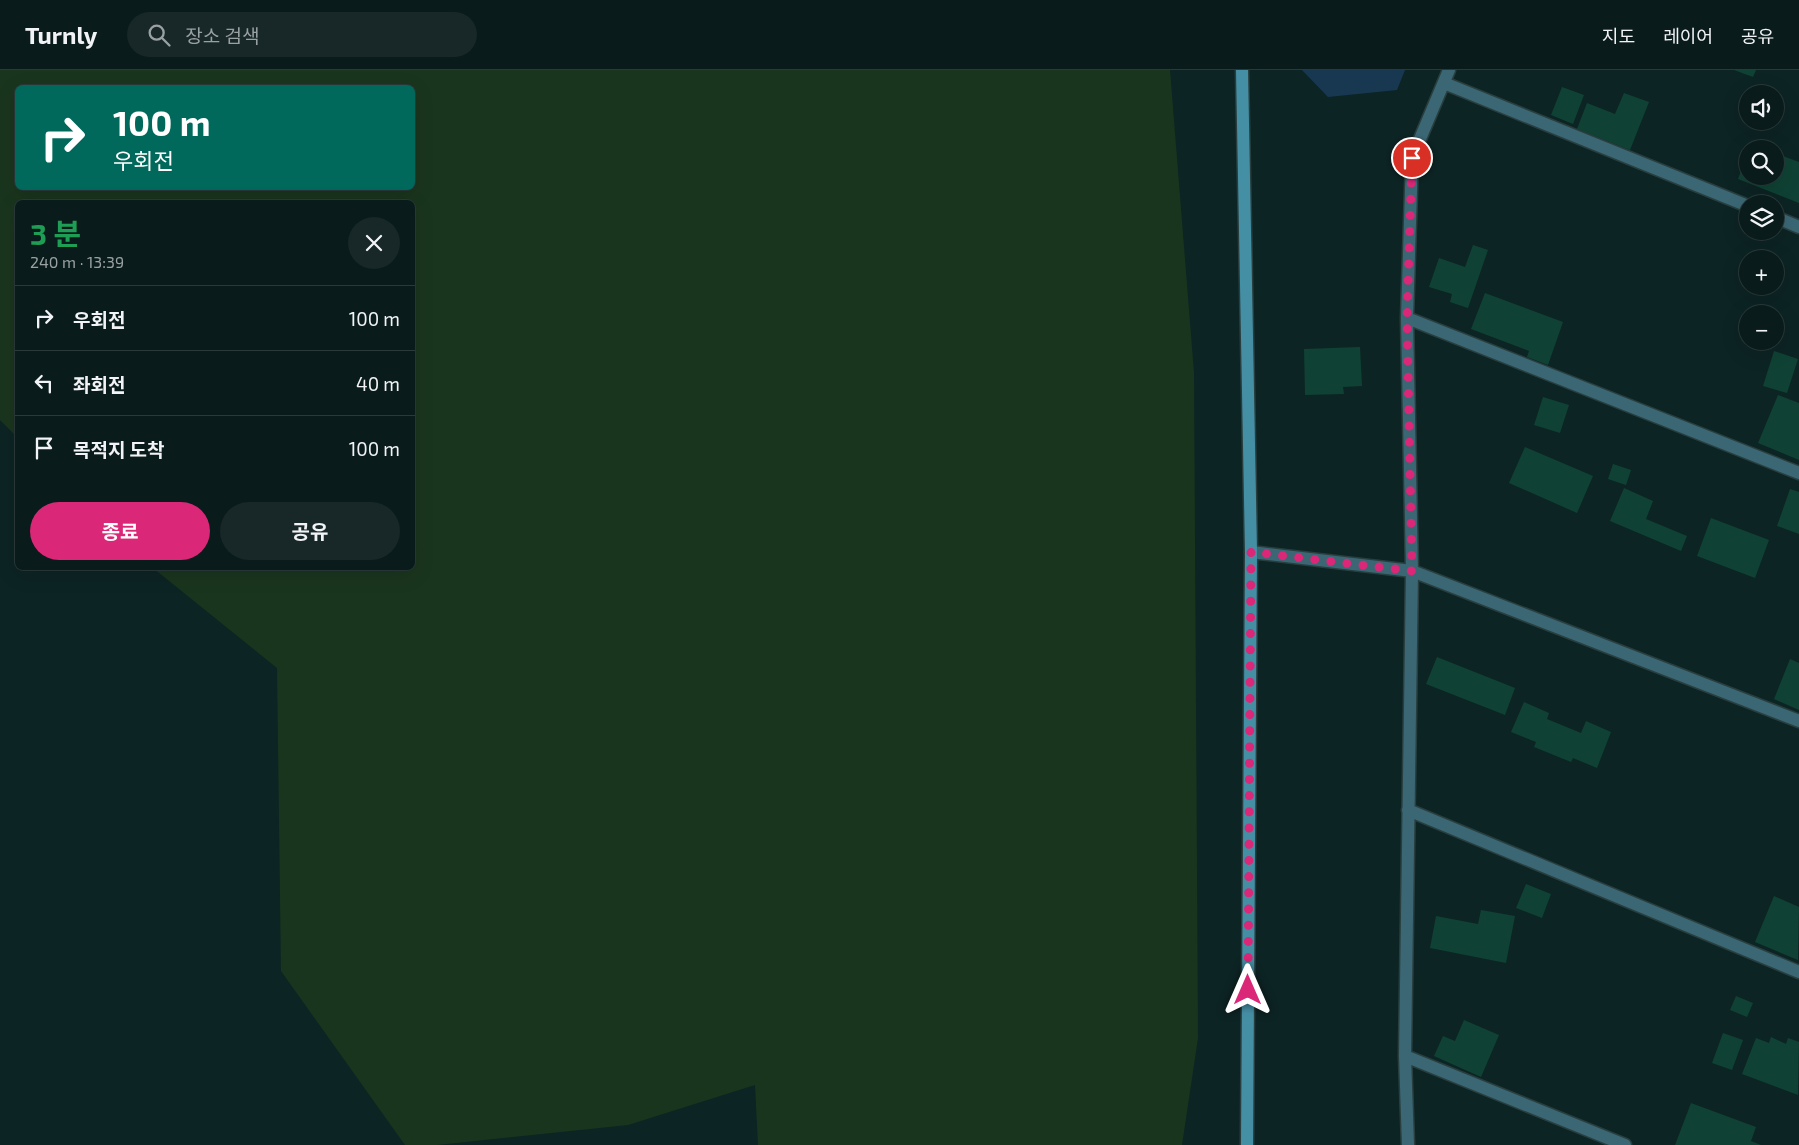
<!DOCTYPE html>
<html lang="ko">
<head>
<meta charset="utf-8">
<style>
  :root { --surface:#0a1b1b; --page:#182828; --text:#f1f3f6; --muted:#99a1a3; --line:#2a393a; --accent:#db2777 }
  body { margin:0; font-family:"Exo 2","Noto Sans KR",sans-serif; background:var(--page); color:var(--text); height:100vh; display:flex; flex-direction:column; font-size:19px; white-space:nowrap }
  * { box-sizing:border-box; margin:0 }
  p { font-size:16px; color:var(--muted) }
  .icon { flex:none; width:28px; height:28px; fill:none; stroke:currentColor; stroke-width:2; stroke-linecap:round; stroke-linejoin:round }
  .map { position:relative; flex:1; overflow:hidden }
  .sheet { position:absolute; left:15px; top:130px; width:400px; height:370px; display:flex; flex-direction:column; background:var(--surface); border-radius:8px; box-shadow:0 5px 20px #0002,0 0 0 1px var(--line) }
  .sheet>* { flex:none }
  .guide { position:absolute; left:15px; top:15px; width:400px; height:105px; border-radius:8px; box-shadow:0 5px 20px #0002,0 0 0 1px var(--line); background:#00695c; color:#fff; overflow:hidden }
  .buttons { position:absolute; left:1739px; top:15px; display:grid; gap:10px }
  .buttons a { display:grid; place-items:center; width:45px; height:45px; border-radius:50%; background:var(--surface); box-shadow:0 5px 20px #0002,0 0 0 1px var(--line); font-size:25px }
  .pin { position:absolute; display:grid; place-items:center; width:42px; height:42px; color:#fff; margin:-21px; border:2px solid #fff; border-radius:50%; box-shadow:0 1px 5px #0007 }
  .me { position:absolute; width:55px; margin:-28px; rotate:0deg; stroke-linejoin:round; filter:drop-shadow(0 0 4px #0008) }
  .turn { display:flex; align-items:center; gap:18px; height:105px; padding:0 15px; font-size:22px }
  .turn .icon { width:65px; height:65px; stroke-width:2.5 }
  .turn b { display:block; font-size:35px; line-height:42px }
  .round { display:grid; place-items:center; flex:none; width:52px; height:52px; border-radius:26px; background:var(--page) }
  .headline { display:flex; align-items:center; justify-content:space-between; height:85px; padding:0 15px }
  h1 { font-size:30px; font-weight:700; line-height:38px; color:#1e9e55 }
  .button { display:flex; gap:10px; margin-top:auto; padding:10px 15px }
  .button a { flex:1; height:58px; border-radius:30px; background:var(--accent); color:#fff; font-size:20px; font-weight:700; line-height:58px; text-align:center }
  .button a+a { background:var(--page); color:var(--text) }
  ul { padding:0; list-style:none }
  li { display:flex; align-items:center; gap:15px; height:65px; padding:0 15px; border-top:1px solid var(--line) }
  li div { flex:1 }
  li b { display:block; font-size:19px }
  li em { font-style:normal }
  header { display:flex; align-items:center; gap:30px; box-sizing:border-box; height:70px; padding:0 25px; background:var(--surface); border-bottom:1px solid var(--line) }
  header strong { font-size:24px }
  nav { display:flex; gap:28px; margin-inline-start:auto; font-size:18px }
  .search { width:350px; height:45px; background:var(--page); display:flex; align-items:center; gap:12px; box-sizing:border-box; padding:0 18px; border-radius:28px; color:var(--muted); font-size:19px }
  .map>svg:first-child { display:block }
</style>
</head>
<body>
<header>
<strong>Turnly</strong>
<div class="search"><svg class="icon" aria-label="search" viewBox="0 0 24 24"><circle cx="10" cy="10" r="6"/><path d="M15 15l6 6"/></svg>장소 검색</div>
<nav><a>지도</a><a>레이어</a><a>공유</a></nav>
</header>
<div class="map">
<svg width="1799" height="1075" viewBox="0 0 1799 1075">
  <rect width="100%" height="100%" fill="#0d2424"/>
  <path fill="#1a351e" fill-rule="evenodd" d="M 0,0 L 1170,0 L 1194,303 L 1198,968 L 1182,1075 L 758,1075 L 755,1015 L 628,1055 L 437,1075 L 405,1075 L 281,901 L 277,598 L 153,498 L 412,498 L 412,132 L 18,132 L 17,367 L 0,350 ZM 18,18 L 412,18 L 412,118 L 18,118 Z"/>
  <path fill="#183851" d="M 1302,0 L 1405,0 L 1397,20 L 1328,27 Z"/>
  <path fill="#0f4234" d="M 1734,0 L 1756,0 L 1753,7 Z
    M 1562,17 L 1584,25 L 1573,54 L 1551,45 Z
    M 1624,23 L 1649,32 L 1630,80 L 1577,59 L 1587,33 L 1615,44 Z
    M 1747,85 L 1748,106 L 1775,106 L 1775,91 L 1780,93 L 1783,86 L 1799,92 L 1799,133 L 1738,109 Z
    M 1473,175 L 1488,180 L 1468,238 L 1450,232 L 1452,224 L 1429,217 L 1439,188 L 1465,197 Z
    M 1485,223 L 1563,252 L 1548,295 L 1527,287 L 1529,281 L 1471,259 Z
    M 1360,277 L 1362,316 L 1343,317 L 1344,324 L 1305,325 L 1304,279 Z
    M 1774,281 L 1798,289 L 1787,323 L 1763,316 Z
    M 1778,325 L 1799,333 L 1799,390 L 1758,373 Z
    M 1543,327 L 1569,335 L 1560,363 L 1534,355 Z
    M 1525,377 L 1593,406 L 1577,443 L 1509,413 Z
    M 1613,394 L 1631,400 L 1626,415 L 1608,409 Z
    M 1624,418 L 1653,431 L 1646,449 L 1687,466 L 1681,481 L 1610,451 Z
    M 1790,419 L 1799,422 L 1799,464 L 1777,456 Z
    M 1711,448 L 1769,470 L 1755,508 L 1697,486 Z
    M 1437,587 L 1515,618 L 1505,645 L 1426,614 Z
    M 1790,589 L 1799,593 L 1799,640 L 1774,629 Z
    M 1524,632 L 1549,643 L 1547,649 L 1581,663 L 1586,651 L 1611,662 L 1597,698 L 1573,688 L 1571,692 L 1534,677 L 1536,672 L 1511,662 Z
    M 1526,814 L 1551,824 L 1542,848 L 1516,838 Z
    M 1774,826 L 1799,837 L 1798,890 L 1755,872 Z
    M 1481,840 L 1515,846 L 1506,893 L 1430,878 L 1436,846 L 1478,854 Z
    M 1736,926 L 1753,933 L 1747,947 L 1730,940 Z
    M 1464,950 L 1499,965 L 1481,1007 L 1434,986 L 1443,966 L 1455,971 Z
    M 1723,963 L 1743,970 L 1732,1000 L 1712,993 Z
    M 1771,967 L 1786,974 L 1788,968 L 1799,972 L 1798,1025 L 1742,1004 L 1756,968 L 1769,973 Z
    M 1691,1033 L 1756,1057 L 1751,1071 L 1761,1075 L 1675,1075 Z"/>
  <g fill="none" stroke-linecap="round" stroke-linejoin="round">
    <g stroke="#293f3f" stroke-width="15">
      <path id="street" d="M 1444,13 L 1748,136
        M 1775,147 L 1799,157
        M 1407,248 L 1799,403
        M 1251,482 L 1412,501 L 1799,651
        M 1408,740 L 1799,902
        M 1405,986 L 1625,1075
        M 1408,1075 L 1405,986 L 1412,501 L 1407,248 L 1412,88 L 1449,0"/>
    </g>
    <g stroke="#293f3f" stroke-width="15">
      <path id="secondary" d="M 1242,0 L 1251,482 L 1247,1075"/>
    </g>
    <use href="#street" stroke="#3b6774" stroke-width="12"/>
    <use href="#secondary" stroke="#458fa5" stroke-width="12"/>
  </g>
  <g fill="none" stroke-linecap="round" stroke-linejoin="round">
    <path stroke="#db2777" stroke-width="9" stroke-dasharray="0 16.2" d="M 1248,920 L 1251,482 L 1412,501 L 1407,248 L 1412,88"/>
  </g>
</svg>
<div class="buttons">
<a><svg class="icon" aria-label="sound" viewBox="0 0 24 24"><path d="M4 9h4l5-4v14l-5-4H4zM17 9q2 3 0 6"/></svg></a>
<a><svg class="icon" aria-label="search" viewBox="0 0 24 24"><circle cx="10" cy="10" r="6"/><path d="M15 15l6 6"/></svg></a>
<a><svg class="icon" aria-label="layers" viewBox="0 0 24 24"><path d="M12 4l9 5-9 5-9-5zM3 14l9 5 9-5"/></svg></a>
<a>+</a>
<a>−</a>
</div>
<div class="pin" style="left:1412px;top:88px;background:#d93025"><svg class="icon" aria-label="arrive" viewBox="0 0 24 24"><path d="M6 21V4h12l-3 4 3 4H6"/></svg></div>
<svg class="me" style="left:1248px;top:920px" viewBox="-20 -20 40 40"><path d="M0-17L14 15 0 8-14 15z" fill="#db2777" stroke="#fff" stroke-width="4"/></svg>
<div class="guide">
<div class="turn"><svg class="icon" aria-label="right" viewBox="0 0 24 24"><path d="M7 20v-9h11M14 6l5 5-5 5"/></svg><div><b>100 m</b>우회전</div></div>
</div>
<section class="sheet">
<div class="headline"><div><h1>3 분</h1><p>240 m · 13:39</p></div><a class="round"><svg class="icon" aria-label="close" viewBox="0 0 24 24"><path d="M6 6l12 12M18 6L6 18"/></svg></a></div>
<ul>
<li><svg class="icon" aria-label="right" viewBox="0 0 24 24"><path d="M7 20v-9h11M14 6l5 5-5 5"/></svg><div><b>우회전</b></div><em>100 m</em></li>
<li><svg class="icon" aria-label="left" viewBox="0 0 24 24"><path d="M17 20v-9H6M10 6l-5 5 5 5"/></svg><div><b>좌회전</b></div><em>40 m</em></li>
<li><svg class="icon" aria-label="arrive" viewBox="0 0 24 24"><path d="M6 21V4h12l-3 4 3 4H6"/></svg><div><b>목적지 도착</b></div><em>100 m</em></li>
</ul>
<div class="button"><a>종료</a><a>공유</a></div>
</section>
</div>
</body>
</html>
